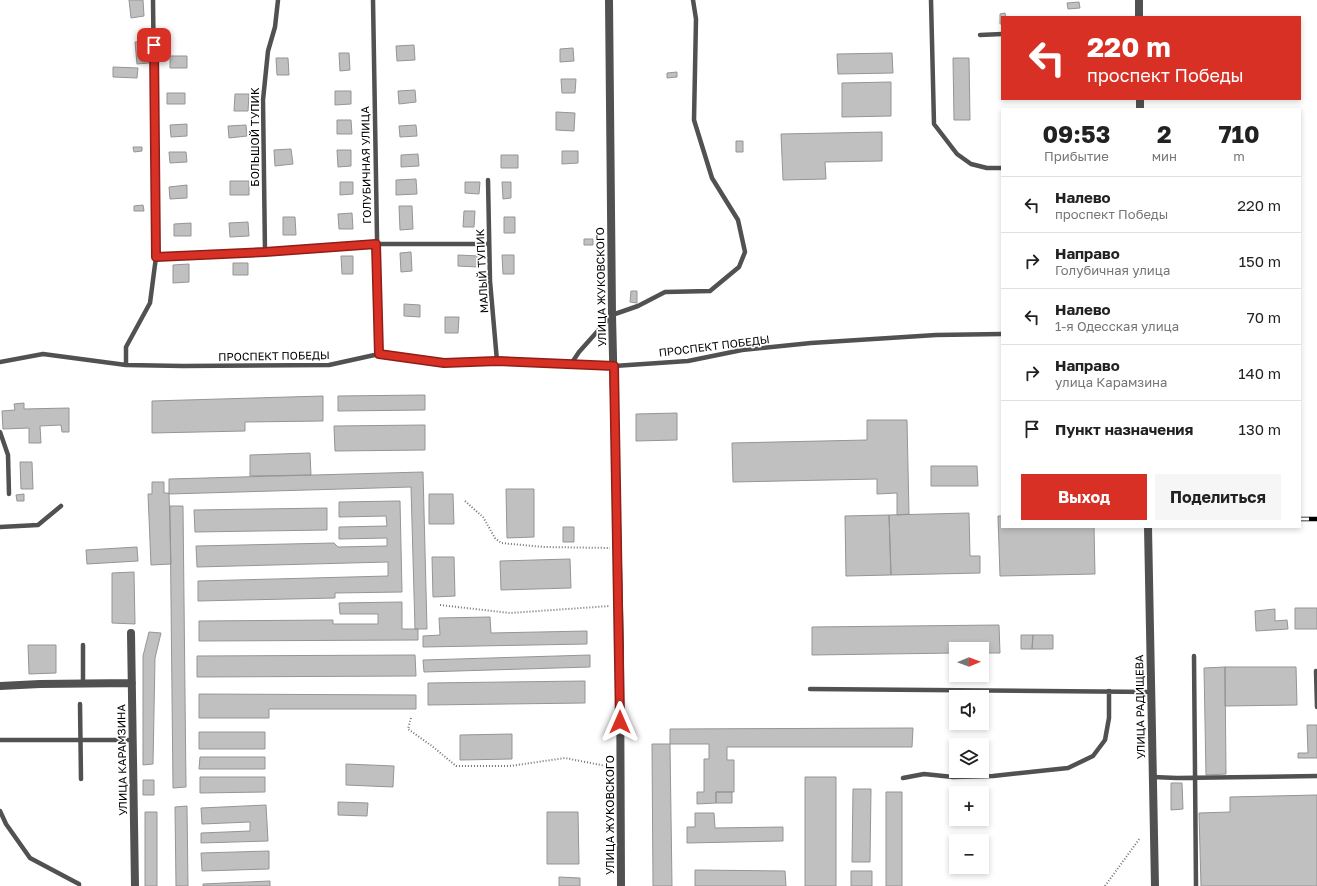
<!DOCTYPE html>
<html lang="ru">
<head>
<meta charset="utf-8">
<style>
  :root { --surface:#fff; --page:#f6f6f6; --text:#222; --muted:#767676; --line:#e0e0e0; --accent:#d93025 }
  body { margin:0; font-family:"Golos Text",sans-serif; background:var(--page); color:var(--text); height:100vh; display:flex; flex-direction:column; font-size:15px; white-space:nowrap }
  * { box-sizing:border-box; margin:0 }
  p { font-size:13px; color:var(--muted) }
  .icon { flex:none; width:22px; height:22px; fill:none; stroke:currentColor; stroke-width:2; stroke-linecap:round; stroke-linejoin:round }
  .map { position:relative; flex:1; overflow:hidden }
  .side { position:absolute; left:1001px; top:108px; width:300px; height:420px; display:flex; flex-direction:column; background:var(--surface); border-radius:0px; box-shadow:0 2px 6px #0003 }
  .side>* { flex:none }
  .banner { position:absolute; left:1001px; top:16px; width:300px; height:84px; border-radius:0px; box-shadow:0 2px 6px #0003; background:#d93025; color:#fff; overflow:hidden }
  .needle { width:26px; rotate:89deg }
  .tools { position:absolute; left:949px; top:642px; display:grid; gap:8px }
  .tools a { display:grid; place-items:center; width:40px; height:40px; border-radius:0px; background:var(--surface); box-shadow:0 2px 6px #0003; font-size:20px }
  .pin { position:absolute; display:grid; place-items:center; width:34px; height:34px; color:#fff; margin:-17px; border-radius:8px; box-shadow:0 2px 6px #0006 }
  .me { position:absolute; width:44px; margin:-22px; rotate:0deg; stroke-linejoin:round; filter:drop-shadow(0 0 3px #0008) }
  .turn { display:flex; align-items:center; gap:14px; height:84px; padding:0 20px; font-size:18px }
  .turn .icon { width:52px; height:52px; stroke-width:2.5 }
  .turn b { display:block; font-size:28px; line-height:34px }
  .eta { display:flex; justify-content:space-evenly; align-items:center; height:68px; text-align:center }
  .eta b { font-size:24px; font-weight:700; line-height:28px }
  .primary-button { display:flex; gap:8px; margin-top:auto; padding:8px 20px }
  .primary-button a { flex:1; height:46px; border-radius:0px; background:var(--accent); color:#fff; font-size:16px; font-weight:700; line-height:46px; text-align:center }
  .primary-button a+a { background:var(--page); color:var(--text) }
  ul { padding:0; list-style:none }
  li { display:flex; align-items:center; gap:12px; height:56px; padding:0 20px; border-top:1px solid var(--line) }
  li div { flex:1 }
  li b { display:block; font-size:15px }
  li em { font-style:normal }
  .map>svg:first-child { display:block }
</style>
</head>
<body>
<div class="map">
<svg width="1317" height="886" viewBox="0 0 1317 886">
  <rect width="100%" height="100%" fill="#fff"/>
  <path fill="#c0c0c0" stroke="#959595" d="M 129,0 L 143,0 L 144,16 L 131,18 Z
    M 1079,2 L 1080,8 L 1068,9 L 1067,3 Z
    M 1005,13 L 1006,17 L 1002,17 L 1002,24 L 1000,24 L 1000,14 Z
    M 147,41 L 149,63 L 137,64 L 135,42 Z
    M 414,45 L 415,60 L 397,61 L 396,46 Z
    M 573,48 L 574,61 L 560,62 L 560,49 Z
    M 339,53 L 349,53 L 350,70 L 340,71 Z
    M 892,53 L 893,73 L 838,74 L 837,54 Z
    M 170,56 L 187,56 L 187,68 L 170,68 Z
    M 276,58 L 288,58 L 289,75 L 277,75 Z
    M 953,58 L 969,58 L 970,120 L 954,120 Z
    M 113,67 L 138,68 L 137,78 L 113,77 Z
    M 677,72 L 677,77 L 667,78 L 667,73 Z
    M 561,79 L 576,79 L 575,93 L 562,93 Z
    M 891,82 L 891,116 L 842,117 L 842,83 Z
    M 415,90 L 416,102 L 399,104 L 398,91 Z
    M 335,91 L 351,91 L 351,104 L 335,105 Z
    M 167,93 L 185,93 L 185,104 L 167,104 Z
    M 235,94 L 249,94 L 248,111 L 234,111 Z
    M 556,112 L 575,113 L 574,131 L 556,130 Z
    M 337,120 L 351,120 L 352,134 L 337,134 Z
    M 187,124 L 187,136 L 171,137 L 170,125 Z
    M 246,125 L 247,136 L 229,138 L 228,126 Z
    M 416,125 L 417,136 L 400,137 L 399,126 Z
    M 882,132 L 882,161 L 825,162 L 826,179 L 783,180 L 781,134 Z
    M 736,141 L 743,141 L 743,152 L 736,152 Z
    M 133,147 L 142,147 L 142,151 L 134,152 Z
    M 291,149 L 293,164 L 275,166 L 274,150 Z
    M 337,150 L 351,150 L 351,166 L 338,167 Z
    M 562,151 L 578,151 L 578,163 L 562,164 Z
    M 169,152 L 186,152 L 187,162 L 170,163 Z
    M 418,154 L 419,166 L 401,167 L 401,155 Z
    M 501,155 L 518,155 L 518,168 L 501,168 Z
    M 416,179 L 417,194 L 396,195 L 396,180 Z
    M 230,181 L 249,181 L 249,195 L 230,195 Z
    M 340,182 L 353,182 L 353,194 L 340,195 Z
    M 465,182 L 480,182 L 479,194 L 465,193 Z
    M 502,182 L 511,182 L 511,198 L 503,199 Z
    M 187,185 L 187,198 L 170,199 L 169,187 Z
    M 143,205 L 144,211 L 134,211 L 134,206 Z
    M 399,206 L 412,206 L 413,229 L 400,230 Z
    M 464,211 L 475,211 L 474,227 L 463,227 Z
    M 352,213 L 353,229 L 339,229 L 338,214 Z
    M 283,217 L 295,217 L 296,235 L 283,235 Z
    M 504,217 L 515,217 L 515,233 L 504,233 Z
    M 248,222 L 249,236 L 230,237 L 229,223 Z
    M 191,223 L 191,236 L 174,236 L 174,224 Z
    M 584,239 L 593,239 L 593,245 L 584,245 Z
    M 411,252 L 412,271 L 401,272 L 400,253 Z
    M 458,255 L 479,256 L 478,267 L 458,266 Z
    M 502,255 L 514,255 L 514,274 L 503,274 Z
    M 341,256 L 353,256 L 353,274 L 342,274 Z
    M 233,263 L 248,263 L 248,275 L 233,275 Z
    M 189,264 L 189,282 L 173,283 L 173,265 Z
    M 631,291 L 637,291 L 637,303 L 630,302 Z
    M 404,304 L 420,305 L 420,317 L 404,316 Z
    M 445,317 L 459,317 L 458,333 L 445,333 Z
    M 425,395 L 425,410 L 338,411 L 338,396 Z
    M 323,396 L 323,421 L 245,422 L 245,431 L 152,433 L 152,401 Z
    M 24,403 L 24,409 L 69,408 L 69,432 L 62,432 L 61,425 L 40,426 L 41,443 L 29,443 L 29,428 L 3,429 L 2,411 L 15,410 L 14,404 Z
    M 677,413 L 677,440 L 636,441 L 636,414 Z
    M 867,420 L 907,420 L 909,514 L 897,515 L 897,493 L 877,494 L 877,479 L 733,482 L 732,443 L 867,440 Z
    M 425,425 L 425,450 L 335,451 L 334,426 Z
    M 310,453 L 311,475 L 250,476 L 250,455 Z
    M 20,462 L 32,462 L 33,489 L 21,489 Z
    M 931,466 L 977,466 L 978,486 L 931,486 Z
    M 423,472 L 427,629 L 415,629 L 411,487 L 169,494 L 169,479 Z
    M 152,482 L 164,482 L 164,493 L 169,493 L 171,564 L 151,565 L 148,494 L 152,494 Z
    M 506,489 L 534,489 L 534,537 L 507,538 Z
    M 24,494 L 24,501 L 17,501 L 16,495 Z
    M 429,494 L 453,494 L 454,524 L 429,524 Z
    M 400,501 L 402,592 L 335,593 L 335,598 L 198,601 L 198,581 L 388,576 L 388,562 L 197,567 L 196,546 L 334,543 L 338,547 L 387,546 L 387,538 L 339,539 L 339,527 L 387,526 L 386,516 L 339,517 L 339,502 Z
    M 170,506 L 183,506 L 186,787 L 173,788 Z
    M 327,508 L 327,530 L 195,532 L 194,510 Z
    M 969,513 L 970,556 L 980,556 L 980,573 L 891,575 L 889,515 Z
    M 889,515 L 891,575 L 846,576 L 845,516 Z
    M 998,516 L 1002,516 L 1002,527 L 1094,527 L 1095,574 L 1000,576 Z
    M 563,527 L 574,527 L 574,542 L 563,542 Z
    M 137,547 L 138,561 L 87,564 L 86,550 Z
    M 432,557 L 454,557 L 455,596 L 433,597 Z
    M 570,559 L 571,588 L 501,590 L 500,561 Z
    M 134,572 L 135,624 L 112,623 L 112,573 Z
    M 402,602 L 402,629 L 418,629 L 418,640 L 199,641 L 199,621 L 333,620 L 333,624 L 378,624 L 378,614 L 340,614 L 339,603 Z
    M 1295,608 L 1317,608 L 1317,629 L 1295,629 Z
    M 1275,609 L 1275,621 L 1287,620 L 1288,629 L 1256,631 L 1255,611 Z
    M 490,617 L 491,633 L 587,631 L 587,644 L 423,647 L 423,636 L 440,635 L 439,618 Z
    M 999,625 L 1000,653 L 982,653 L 982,649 L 956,649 L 956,653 L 812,655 L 812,627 Z
    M 149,632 L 161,633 L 155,658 L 153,764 L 143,765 L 143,656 Z
    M 1021,635 L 1033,635 L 1032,649 L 1021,649 Z
    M 1033,635 L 1053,635 L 1053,649 L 1032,649 Z
    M 28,645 L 56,645 L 56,673 L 29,674 Z
    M 415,655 L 416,676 L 197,677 L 197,656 Z
    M 590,655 L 590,667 L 424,672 L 423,660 Z
    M 1225,667 L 1296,667 L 1297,705 L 1225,706 Z
    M 1225,667 L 1226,774 L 1206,775 L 1204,668 Z
    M 585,681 L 585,703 L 428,705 L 428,683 Z
    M 199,694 L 416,695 L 416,709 L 269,709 L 269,718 L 199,718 Z
    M 1307,725 L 1317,725 L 1317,758 L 1298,758 L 1298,753 L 1308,753 Z
    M 913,728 L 912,747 L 727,747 L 727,760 L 734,760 L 734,792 L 716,792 L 716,803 L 697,804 L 697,792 L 704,792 L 704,759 L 709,759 L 709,744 L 670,744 L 670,729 Z
    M 199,732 L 265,732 L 265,749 L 199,749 Z
    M 512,734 L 512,759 L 460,760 L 460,735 Z
    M 652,744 L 670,744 L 672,886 L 653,886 Z
    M 200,757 L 265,757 L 265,769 L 199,769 Z
    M 346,764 L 394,766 L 393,787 L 346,785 Z
    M 200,777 L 265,777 L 265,792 L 200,793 Z
    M 805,777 L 836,777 L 836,886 L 805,886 Z
    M 143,780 L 154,780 L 154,795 L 143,795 Z
    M 1171,783 L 1182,783 L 1183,809 L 1171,810 Z
    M 853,789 L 871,789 L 870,862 L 852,862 Z
    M 716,792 L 732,792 L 732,803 L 716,803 Z
    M 886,792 L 902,792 L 902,886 L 886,886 Z
    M 1317,795 L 1317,886 L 1201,886 L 1199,813 L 1230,812 L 1230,797 Z
    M 338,802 L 368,803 L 367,816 L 338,815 Z
    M 266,805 L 268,841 L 201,843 L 201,833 L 250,831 L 250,822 L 202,824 L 201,808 Z
    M 187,806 L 188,886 L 176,886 L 175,807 Z
    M 145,812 L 157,812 L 157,886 L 145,886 Z
    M 547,812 L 578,812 L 579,864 L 547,864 Z
    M 695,813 L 714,813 L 715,828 L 783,827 L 783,841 L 687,843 L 687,827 L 695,827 Z
    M 269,851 L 269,869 L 202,871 L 201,853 Z
    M 695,870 L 785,871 L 786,886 L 695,886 Z
    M 851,871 L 872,871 L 872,886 L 851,886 Z
    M 559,877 L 580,878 L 580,886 L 559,886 Z
    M 270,881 L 270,886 L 203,886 L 203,884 Z"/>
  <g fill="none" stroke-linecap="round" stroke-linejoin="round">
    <path stroke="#737373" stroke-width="2" stroke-dasharray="1 2" stroke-linecap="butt" d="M 465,501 L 483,517 L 495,538 L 501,543 L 544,547 L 610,548
      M 440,605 L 510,613 L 610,606
      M 411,718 L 408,729 L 432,746 L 456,766 L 510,766 L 565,758 L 611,767
      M 1105,886 L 1140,838"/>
    <path stroke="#515151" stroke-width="4.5" d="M 373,0 L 379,354
      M 931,0 L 934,124 L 957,154 L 971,164 L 987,168 L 1002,168
      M 980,35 L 1002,34
      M 488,180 L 490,281 L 497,361
      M 265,252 L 263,100 L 268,51 L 275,27 L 278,0
      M 156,257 L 265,252 L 376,244 L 489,244
      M 0,362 L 43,354 L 126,365 L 183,366 L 329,365 L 379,354 L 444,363 L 497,361 L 614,366 L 688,361 L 742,350 L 811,343 L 936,335 L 1002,334
      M 571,364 L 579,352 L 612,315 L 638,306 L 665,292 L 710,291 L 739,267 L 745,252 L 738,220 L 712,178 L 694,120 L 696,19 L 693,0
      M 126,365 L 126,347 L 150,303 L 156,257 L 153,0
      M 0,432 L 8,455 L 9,494
      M 0,527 L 38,525 L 61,506
      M 1194,656 L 1196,886
      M 1316,671 L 1317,707
      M 83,683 L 83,645
      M 810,689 L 1151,692
      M 80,704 L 81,779
      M 0,740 L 133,740
      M 1153,777 L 1177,778 L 1317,776
      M 903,778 L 924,774 L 953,777 L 993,776 L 1068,768 L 1093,756 L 1105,740 L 1109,718 L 1109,691
      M 0,811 L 6,824 L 30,858 L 79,884 L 79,886"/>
    <path stroke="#515151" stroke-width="8" d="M 609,0 L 612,315 L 620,647 L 621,886
      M 131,633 L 135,886
      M 0,686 L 40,684 L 132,683"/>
    <path stroke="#515151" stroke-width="8" d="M 1139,0 L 1139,17
      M 1140,99 L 1140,109
      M 1148,527 L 1155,886"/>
    <g stroke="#000" stroke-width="4.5">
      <path id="rail" d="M 1300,519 L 1317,519"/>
    </g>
    <use href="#rail" stroke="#fff" stroke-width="3" stroke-dasharray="9" stroke-linecap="butt"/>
  </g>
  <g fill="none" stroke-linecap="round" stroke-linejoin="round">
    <g stroke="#8d1f18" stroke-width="10">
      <path id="route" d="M 154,45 L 156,257 L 265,252 L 376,244 L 379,354 L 444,363 L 497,361 L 614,366 L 620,722"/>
    </g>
    <use href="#route" stroke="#d93025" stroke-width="7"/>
  </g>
  <g text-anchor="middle" stroke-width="3.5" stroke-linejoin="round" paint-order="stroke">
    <g font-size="11" fill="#000" stroke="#fff">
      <text transform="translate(255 137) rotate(-90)" y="4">БОЛЬШОЙ ТУПИК</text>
      <text transform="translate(366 165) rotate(-91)" y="4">ГОЛУБИЧНАЯ УЛИЦА</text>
      <text transform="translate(482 271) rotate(-93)" y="4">МАЛЫЙ ТУПИК</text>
      <text transform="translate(601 287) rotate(-91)" y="4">УЛИЦА ЖУКОВСКОГО</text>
      <text transform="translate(714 346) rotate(-7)" y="4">ПРОСПЕКТ ПОБЕДЫ</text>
      <text transform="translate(274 356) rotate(-1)" y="4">ПРОСПЕКТ ПОБЕДЫ</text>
      <text transform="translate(1140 707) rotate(-91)" y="4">УЛИЦА РАДИЩЕВА</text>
      <text transform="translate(122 760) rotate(-91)" y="4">УЛИЦА КАРАМЗИНА</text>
      <text transform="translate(610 815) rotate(-90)" y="4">УЛИЦА ЖУКОВСКОГО</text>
    </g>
  </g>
</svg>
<div class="tools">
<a><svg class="needle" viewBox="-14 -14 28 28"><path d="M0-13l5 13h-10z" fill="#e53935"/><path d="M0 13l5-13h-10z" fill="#767676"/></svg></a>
<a><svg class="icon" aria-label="sound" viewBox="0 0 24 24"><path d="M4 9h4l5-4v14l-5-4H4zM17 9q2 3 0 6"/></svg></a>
<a><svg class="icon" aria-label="layers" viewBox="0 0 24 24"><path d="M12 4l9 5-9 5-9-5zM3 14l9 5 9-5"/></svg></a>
<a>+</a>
<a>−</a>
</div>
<div class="pin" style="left:154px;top:45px;background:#d93025"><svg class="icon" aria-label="arrive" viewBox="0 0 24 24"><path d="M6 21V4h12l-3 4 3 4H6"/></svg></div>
<svg class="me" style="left:620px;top:722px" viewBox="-20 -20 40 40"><path d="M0-17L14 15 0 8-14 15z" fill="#d93025" stroke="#fff" stroke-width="4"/></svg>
<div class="banner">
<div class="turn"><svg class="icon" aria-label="left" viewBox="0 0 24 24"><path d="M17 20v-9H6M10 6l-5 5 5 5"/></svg><div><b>220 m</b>проспект Победы</div></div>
</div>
<section class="side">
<div class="eta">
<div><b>09:53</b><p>Прибытие</p></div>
<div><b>2</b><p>мин</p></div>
<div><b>710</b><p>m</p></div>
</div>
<ul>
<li><svg class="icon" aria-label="left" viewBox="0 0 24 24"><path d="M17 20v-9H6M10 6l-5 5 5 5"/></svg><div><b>Налево</b><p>проспект Победы</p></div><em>220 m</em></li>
<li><svg class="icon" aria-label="right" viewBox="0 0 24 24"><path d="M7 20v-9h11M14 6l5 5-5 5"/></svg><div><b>Направо</b><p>Голубичная улица</p></div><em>150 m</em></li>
<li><svg class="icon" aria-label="left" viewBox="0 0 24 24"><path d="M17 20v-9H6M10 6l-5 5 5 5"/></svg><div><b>Налево</b><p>1-я Одесская улица</p></div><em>70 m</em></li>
<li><svg class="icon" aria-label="right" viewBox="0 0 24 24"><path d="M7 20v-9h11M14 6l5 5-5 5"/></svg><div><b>Направо</b><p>улица Карамзина</p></div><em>140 m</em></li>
<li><svg class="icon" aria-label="arrive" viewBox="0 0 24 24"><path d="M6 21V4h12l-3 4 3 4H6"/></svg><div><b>Пункт назначения</b></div><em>130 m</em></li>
</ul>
<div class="primary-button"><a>Выход</a><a>Поделиться</a></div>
</section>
</div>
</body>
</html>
